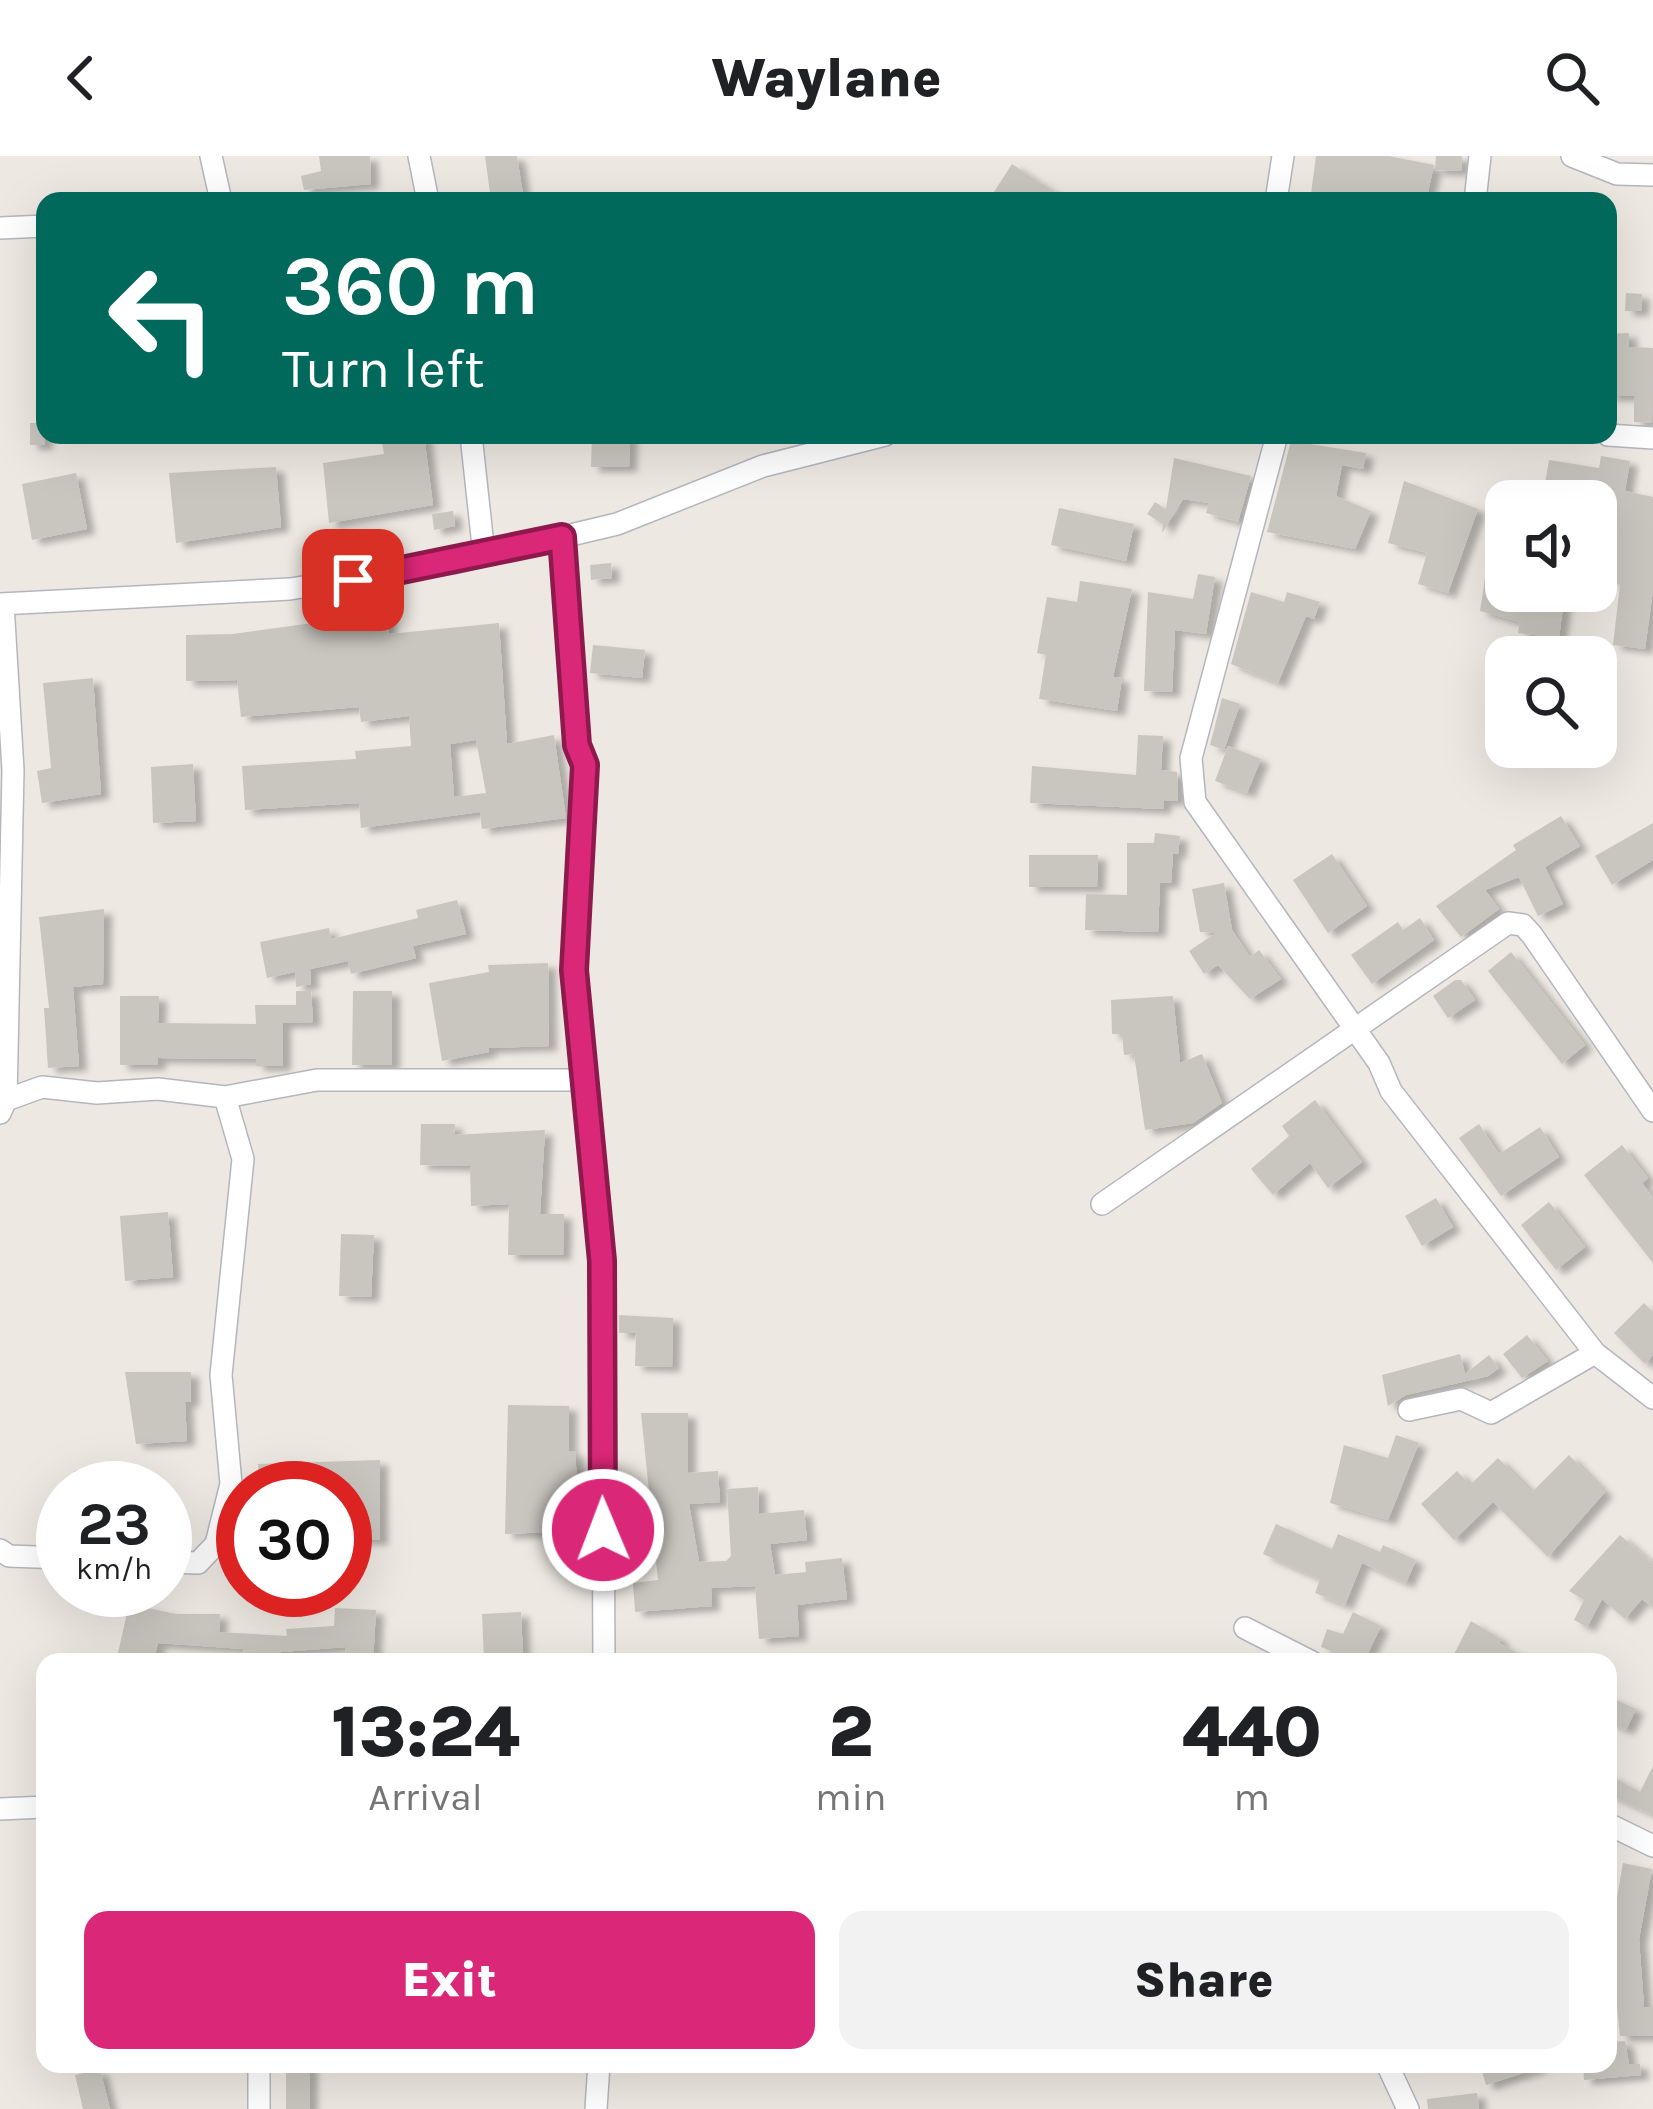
<!DOCTYPE html>
<html lang="en">
<head>
<meta charset="utf-8">
<style>
  :root { --surface:#fff; --page:#f2f2f2; --text:#202124; --muted:#757577; --accent:#db2777 }
  body { margin:0; font-family:Karla,sans-serif; background:var(--page); color:var(--text); height:100vh; display:flex; flex-direction:column; font-size:45px; white-space:nowrap }
  * { box-sizing:border-box; margin:0 }
  p { font-size:39px; color:var(--muted) }
  .icon { flex:none; width:66px; height:66px; fill:none; stroke:currentColor; stroke-width:2; stroke-linecap:round; stroke-linejoin:round }
  .map { position:relative; flex:1; overflow:hidden }
  .sheet { position:absolute; left:36px; top:1497px; width:1581px; height:420px; display:flex; flex-direction:column; background:var(--surface); border-radius:24px; box-shadow:0 12px 48px #0002 }
  .sheet>* { flex:none }
  .hud { position:absolute; left:36px; top:36px; width:1581px; height:252px; border-radius:24px; box-shadow:0 12px 48px #0002; background:#00695c; color:#fff; overflow:hidden }
  .controls { position:absolute; left:1485px; top:324px; display:grid; gap:24px }
  .controls a { display:grid; place-items:center; width:132px; height:132px; border-radius:24px; background:var(--surface); box-shadow:0 12px 48px #0002; font-size:60px }
  .speed { position:absolute; left:36px; top:1305px; display:flex; gap:24px; font-size:60px; font-weight:700; text-align:center }
  .speed>* { display:grid; place-content:center; width:156px; height:156px; border-radius:50%; background:var(--surface); box-shadow:0 12px 48px #0002; line-height:1 }
  .speed small { font-size:30px; font-weight:400 }
  .speed .limit { border:18px solid #d22; background:#fff; color:#111 }
  .pin { position:absolute; display:grid; place-items:center; width:102px; height:102px; color:#fff; margin:-51px; border-radius:24px; box-shadow:0 6px 18px #0006 }
  .me { position:absolute; width:132px; margin:-66px; rotate:359deg; stroke-linejoin:round; filter:drop-shadow(0 0 9px #0008) }
  .turn { display:flex; align-items:center; gap:42px; height:252px; padding:0 48px; font-size:54px }
  .turn .icon { width:156px; height:156px; stroke-width:2.5 }
  .turn b { display:block; font-size:84px; line-height:102px }
  .eta { display:flex; justify-content:space-evenly; align-items:center; height:204px; text-align:center }
  .eta b { font-size:72px; font-weight:800; line-height:84px }
  .button { display:flex; gap:24px; margin-top:auto; padding:24px 48px }
  .button a { flex:1; height:138px; border-radius:24px; background:var(--accent); color:#fff; font-size:48px; font-weight:800; line-height:138px; text-align:center }
  .button a+a { background:var(--page); color:var(--text) }
  header { display:flex; justify-content:space-between; align-items:center; height:156px; padding:0 48px; background:var(--surface); font-size:54px; font-weight:800 }
  .map>svg:first-child { display:block }
</style>
</head>
<body>
<header><svg class="icon" aria-label="back" viewBox="0 0 24 24"><path d="M15 5l-7 7 7 7"/></svg>Waylane<svg class="icon" aria-label="search" viewBox="0 0 24 24"><circle cx="10" cy="10" r="6"/><path d="M15 15l6 6"/></svg></header>
<div class="map">
<svg width="1653" height="1953" viewBox="0 0 1653 1953">
  <defs>
    <filter id="shadow"><feDropShadow dx="8" dy="5" stdDeviation="3" flood-color="#0004"/></filter>
  </defs>
  <rect width="100%" height="100%" fill="#ede8e1"/>
  <path fill="#c9c6bf" fill-rule="evenodd" filter="url(#shadow)" d="M 319,0 L 370,0 L 371,28 L 304,34 L 301,20 L 321,15 Z
    M 485,0 L 517,0 L 523,39 L 491,44 Z
    M 1316,0 L 1389,0 L 1434,9 L 1426,45 L 1310,45 Z
    M 1436,0 L 1462,0 L 1461,15 L 1435,14 Z
    M 1012,8 L 1039,26 L 1070,45 L 988,45 Z
    M 1626,137 L 1642,138 L 1641,155 L 1625,155 Z
    M 1629,177 L 1629,191 L 1653,192 L 1652,267 L 1634,266 L 1634,240 L 1608,240 L 1608,178 Z
    M 30,267 L 45,267 L 45,289 L 30,289 Z
    M 381,279 L 424,279 L 433,349 L 329,367 L 323,307 L 384,298 Z
    M 592,279 L 630,279 L 629,311 L 591,311 Z
    M 1291,285 L 1366,297 L 1363,313 L 1342,309 L 1336,340 L 1371,355 L 1355,393 L 1267,376 Z
    M 1601,300 L 1630,305 L 1625,335 L 1653,341 L 1653,434 L 1645,493 L 1613,489 L 1620,429 L 1611,427 L 1613,414 L 1596,411 L 1596,345 L 1542,345 L 1549,304 L 1599,312 Z
    M 1174,302 L 1251,320 L 1238,366 L 1206,357 L 1209,347 L 1183,343 L 1162,377 L 1163,368 L 1147,358 L 1155,346 L 1166,353 Z
    M 276,311 L 281,371 L 176,387 L 169,317 Z
    M 76,317 L 87,373 L 32,384 L 22,328 Z
    M 1404,325 L 1478,353 L 1448,437 L 1418,428 L 1427,397 L 1388,387 Z
    M 1497,343 L 1506,344 L 1506,435 L 1565,435 L 1559,482 L 1518,477 L 1520,466 L 1480,455 Z
    M 1059,352 L 1134,368 L 1126,405 L 1051,389 Z
    M 453,355 L 455,370 L 434,374 L 432,358 Z
    M 611,407 L 612,422 L 591,424 L 590,409 Z
    M 1198,418 L 1215,421 L 1206,478 L 1175,474 L 1172,536 L 1144,535 L 1148,436 L 1193,443 Z
    M 1080,425 L 1132,433 L 1113,521 L 1122,522 L 1117,555 L 1039,543 L 1046,499 L 1037,497 L 1047,441 L 1077,446 Z
    M 1251,436 L 1284,446 L 1287,436 L 1320,446 L 1314,463 L 1306,460 L 1278,527 L 1231,508 Z
    M 386,457 L 389,478 L 499,467 L 507,588 L 554,579 L 566,662 L 482,673 L 480,656 L 361,672 L 359,647 L 245,654 L 242,610 L 356,603 L 355,595 L 411,590 L 409,560 L 361,566 L 359,551 L 241,561 L 237,524 L 186,525 L 186,479 L 233,478 ZM 476,584 L 486,637 L 454,641 L 450,588 Z
    M 593,489 L 645,494 L 642,522 L 590,517 Z
    M 93,522 L 101,638 L 42,647 L 37,615 L 51,612 L 43,527 Z
    M 1222,542 L 1240,548 L 1224,594 L 1210,589 Z
    M 1138,579 L 1163,580 L 1161,614 L 1177,616 L 1178,645 L 1164,644 L 1163,653 L 1030,647 L 1032,610 L 1136,619 Z
    M 1228,590 L 1261,603 L 1247,637 L 1215,625 Z
    M 193,608 L 196,665 L 153,667 L 151,611 Z
    M 1561,660 L 1580,690 L 1545,711 L 1563,748 L 1538,760 L 1519,721 L 1485,734 L 1499,753 L 1461,781 L 1436,750 L 1516,694 L 1513,689 Z
    M 1653,667 L 1653,704 L 1612,729 L 1595,700 Z
    M 1155,677 L 1180,680 L 1178,698 L 1173,698 L 1171,727 L 1160,727 L 1158,776 L 1085,774 L 1086,738 L 1127,739 L 1127,687 L 1154,687 Z
    M 1332,698 L 1367,750 L 1328,777 L 1293,724 Z
    M 1029,699 L 1098,699 L 1097,731 L 1029,731 Z
    M 1224,727 L 1232,774 L 1250,801 L 1259,794 L 1281,823 L 1250,843 L 1218,809 L 1204,818 L 1189,795 L 1216,777 L 1200,776 L 1192,733 Z
    M 457,744 L 466,778 L 413,790 L 416,802 L 351,818 L 348,805 L 310,813 L 311,828 L 296,831 L 295,816 L 267,822 L 260,786 L 329,772 L 331,783 L 418,762 L 416,754 Z
    M 104,753 L 103,828 L 73,831 L 79,910 L 48,912 L 44,852 L 49,852 L 39,761 Z
    M 1420,762 L 1434,784 L 1372,828 L 1351,799 L 1398,766 L 1403,774 Z
    M 1511,796 L 1585,889 L 1562,908 L 1488,815 Z
    M 548,807 L 549,890 L 488,892 L 489,896 L 442,905 L 429,827 L 489,816 L 488,809 Z
    M 1455,824 L 1461,824 L 1475,844 L 1448,862 L 1433,840 Z
    M 296,835 L 311,835 L 313,866 L 283,867 L 283,910 L 256,910 L 256,903 L 158,902 L 158,909 L 120,909 L 120,840 L 159,840 L 158,867 L 256,868 L 255,849 L 296,849 Z
    M 353,835 L 392,835 L 392,909 L 352,909 Z
    M 1173,840 L 1180,907 L 1202,898 L 1222,947 L 1193,967 L 1145,974 L 1134,898 L 1124,899 L 1122,878 L 1112,878 L 1111,844 Z
    M 1315,944 L 1362,1006 L 1328,1032 L 1310,1007 L 1273,1039 L 1251,1013 L 1289,980 L 1282,970 Z
    M 421,968 L 455,968 L 454,979 L 545,974 L 540,1058 L 564,1058 L 563,1099 L 508,1099 L 509,1048 L 471,1050 L 470,1010 L 420,1009 Z
    M 1479,968 L 1499,998 L 1540,971 L 1559,1001 L 1501,1040 L 1459,982 Z
    M 1622,989 L 1648,1022 L 1642,1027 L 1653,1042 L 1653,1107 L 1584,1019 Z
    M 1436,1042 L 1453,1071 L 1422,1090 L 1405,1060 Z
    M 1549,1046 L 1585,1091 L 1556,1114 L 1521,1069 Z
    M 168,1056 L 173,1121 L 125,1125 L 120,1060 Z
    M 341,1078 L 374,1079 L 371,1141 L 339,1140 Z
    M 1644,1147 L 1653,1156 L 1653,1199 L 1645,1208 L 1614,1177 Z
    M 619,1159 L 673,1162 L 672,1211 L 635,1210 L 636,1177 L 619,1177 Z
    M 1527,1179 L 1548,1205 L 1522,1222 L 1503,1198 Z
    M 1460,1198 L 1465,1218 L 1489,1199 L 1499,1212 L 1488,1220 L 1406,1239 L 1388,1250 L 1382,1219 Z
    M 125,1216 L 191,1216 L 191,1246 L 185,1246 L 187,1285 L 136,1288 Z
    M 508,1249 L 569,1250 L 569,1295 L 575,1295 L 577,1326 L 572,1326 L 572,1375 L 505,1378 Z
    M 641,1257 L 688,1257 L 688,1317 L 718,1315 L 720,1346 L 689,1348 L 699,1406 L 726,1405 L 731,1400 L 727,1333 L 758,1331 L 759,1358 L 804,1354 L 807,1384 L 770,1388 L 775,1419 L 806,1416 L 805,1406 L 842,1402 L 847,1443 L 797,1449 L 799,1480 L 759,1483 L 755,1430 L 711,1432 L 712,1450 L 635,1456 L 633,1427 L 658,1424 Z
    M 1396,1279 L 1419,1287 L 1388,1364 L 1330,1347 L 1344,1289 L 1388,1302 Z
    M 1569,1299 L 1605,1336 L 1548,1401 L 1493,1346 L 1454,1384 L 1421,1348 L 1457,1315 L 1470,1329 L 1498,1302 L 1532,1336 Z
    M 380,1304 L 380,1384 L 345,1384 L 345,1332 L 260,1332 L 258,1308 Z
    M 109,1314 L 109,1332 L 74,1332 L 74,1315 Z
    M 1276,1368 L 1332,1393 L 1338,1378 L 1380,1396 L 1383,1389 L 1416,1404 L 1406,1427 L 1362,1407 L 1345,1449 L 1315,1437 L 1320,1423 L 1263,1398 Z
    M 1620,1379 L 1653,1408 L 1653,1452 L 1642,1443 L 1625,1463 L 1602,1443 L 1587,1471 L 1574,1464 L 1584,1444 L 1569,1435 Z
    M 129,1448 L 176,1458 L 220,1458 L 219,1476 L 287,1480 L 286,1473 L 334,1470 L 335,1452 L 376,1454 L 373,1506 L 345,1506 L 346,1491 L 281,1496 L 280,1506 L 243,1506 L 244,1493 L 158,1487 L 153,1506 L 116,1506 Z
    M 521,1456 L 523,1502 L 484,1504 L 482,1458 Z
    M 1353,1456 L 1381,1470 L 1364,1506 L 1329,1506 L 1334,1496 L 1321,1491 L 1327,1473 L 1343,1478 Z
    M 1471,1465 L 1501,1483 L 1499,1487 L 1534,1506 L 1450,1506 Z
    M 1608,1540 L 1636,1553 L 1626,1574 L 1608,1566 Z
    M 1653,1610 L 1653,1659 L 1608,1638 L 1608,1618 L 1640,1636 Z
    M 1623,1707 L 1652,1713 L 1639,1783 L 1644,1851 L 1653,1851 L 1653,1880 L 1620,1880 L 1610,1781 Z
    M 1625,1885 L 1629,1908 L 1640,1908 L 1641,1919 L 1584,1924 L 1583,1908 L 1608,1908 L 1608,1886 Z
    M 286,1908 L 310,1908 L 310,1953 L 286,1953 Z
    M 1480,1908 L 1540,1908 L 1541,1911 L 1486,1929 Z
    M 100,1913 L 110,1953 L 83,1953 L 75,1919 Z
    M 1477,1937 L 1479,1953 L 1428,1953 L 1427,1943 Z"/>
  <g fill="none" stroke-linecap="round" stroke-linejoin="round">
    <g stroke="#b4b6bf" stroke-width="24">
      <path id="minor" d="M 211,0 L 221,45
        M 419,0 L 428,45
        M 1572,0 L 1617,18 L 1653,19
        M 1276,45 L 1283,0
        M 1475,45 L 1480,0
        M 0,72 L 45,70
        M 471,279 L 484,399
        M 1277,279 L 1191,602 L 1195,646 L 1379,907 L 1391,935 L 1595,1197 L 1653,1242
        M 1608,279 L 1653,282
        M 562,381 L 577,589 L 585,609 L 574,814 L 602,1105 L 604,1506
        M 0,448 L 290,433 L 453,407 L 617,368 L 763,310 L 885,279
        M 3,448 L 13,614 L 6,944
        M 0,957 L 6,944 L 42,931 L 97,937 L 158,933 L 225,941 L 317,924 L 582,924
        M 1102,1048 L 1508,767 L 1523,769 L 1532,779 L 1653,955
        M 1409,1254 L 1461,1243 L 1491,1257 L 1595,1197
        M 0,1394 L 9,1400 L 63,1402
        M 165,1406 L 198,1407 L 216,1388 L 231,1328 L 221,1219 L 243,1003 L 225,941
        M 1245,1472 L 1312,1506
        M 0,1653 L 45,1651
        M 1608,1668 L 1653,1690
        M 259,1908 L 259,1953
        M 1387,1908 L 1408,1953
        M 596,1953 L 599,1908"/>
    </g>
    <use href="#minor" stroke="#fff" stroke-width="21"/>
  </g>
  <g fill="none" stroke-linecap="round" stroke-linejoin="round">
    <g stroke="#8e194d" stroke-width="30">
      <path id="route" d="M 353,424 L 562,381 L 577,589 L 585,609 L 574,814 L 602,1105 L 603,1374"/>
    </g>
    <use href="#route" stroke="#db2777" stroke-width="21"/>
  </g>
</svg>
<div class="controls">
<a><svg class="icon" aria-label="sound" viewBox="0 0 24 24"><path d="M4 9h4l5-4v14l-5-4H4zM17 9q2 3 0 6"/></svg></a>
<a><svg class="icon" aria-label="search" viewBox="0 0 24 24"><circle cx="10" cy="10" r="6"/><path d="M15 15l6 6"/></svg></a>
</div>
<div class="speed"><div>23<small>km/h</small></div><div class="limit">30</div></div>
<div class="pin" style="left:353px;top:424px;background:#d93025"><svg class="icon" aria-label="arrive" viewBox="0 0 24 24"><path d="M6 21V4h12l-3 4 3 4H6"/></svg></div>
<svg class="me" style="left:603px;top:1374px" viewBox="-20 -20 40 40"><circle r="17" fill="#db2777" stroke="#fff" stroke-width="3"/><path d="M0-11L8 9 0 5-8 9z" fill="#fff"/></svg>
<div class="hud">
<div class="turn"><svg class="icon" aria-label="left" viewBox="0 0 24 24"><path d="M17 20v-9H6M10 6l-5 5 5 5"/></svg><div><b>360 m</b>Turn left</div></div>
</div>
<section class="sheet">
<div class="eta">
<div><b>13:24</b><p>Arrival</p></div>
<div><b>2</b><p>min</p></div>
<div><b>440</b><p>m</p></div>
</div>
<div class="button"><a>Exit</a><a>Share</a></div>
</section>
</div>
</body>
</html>
